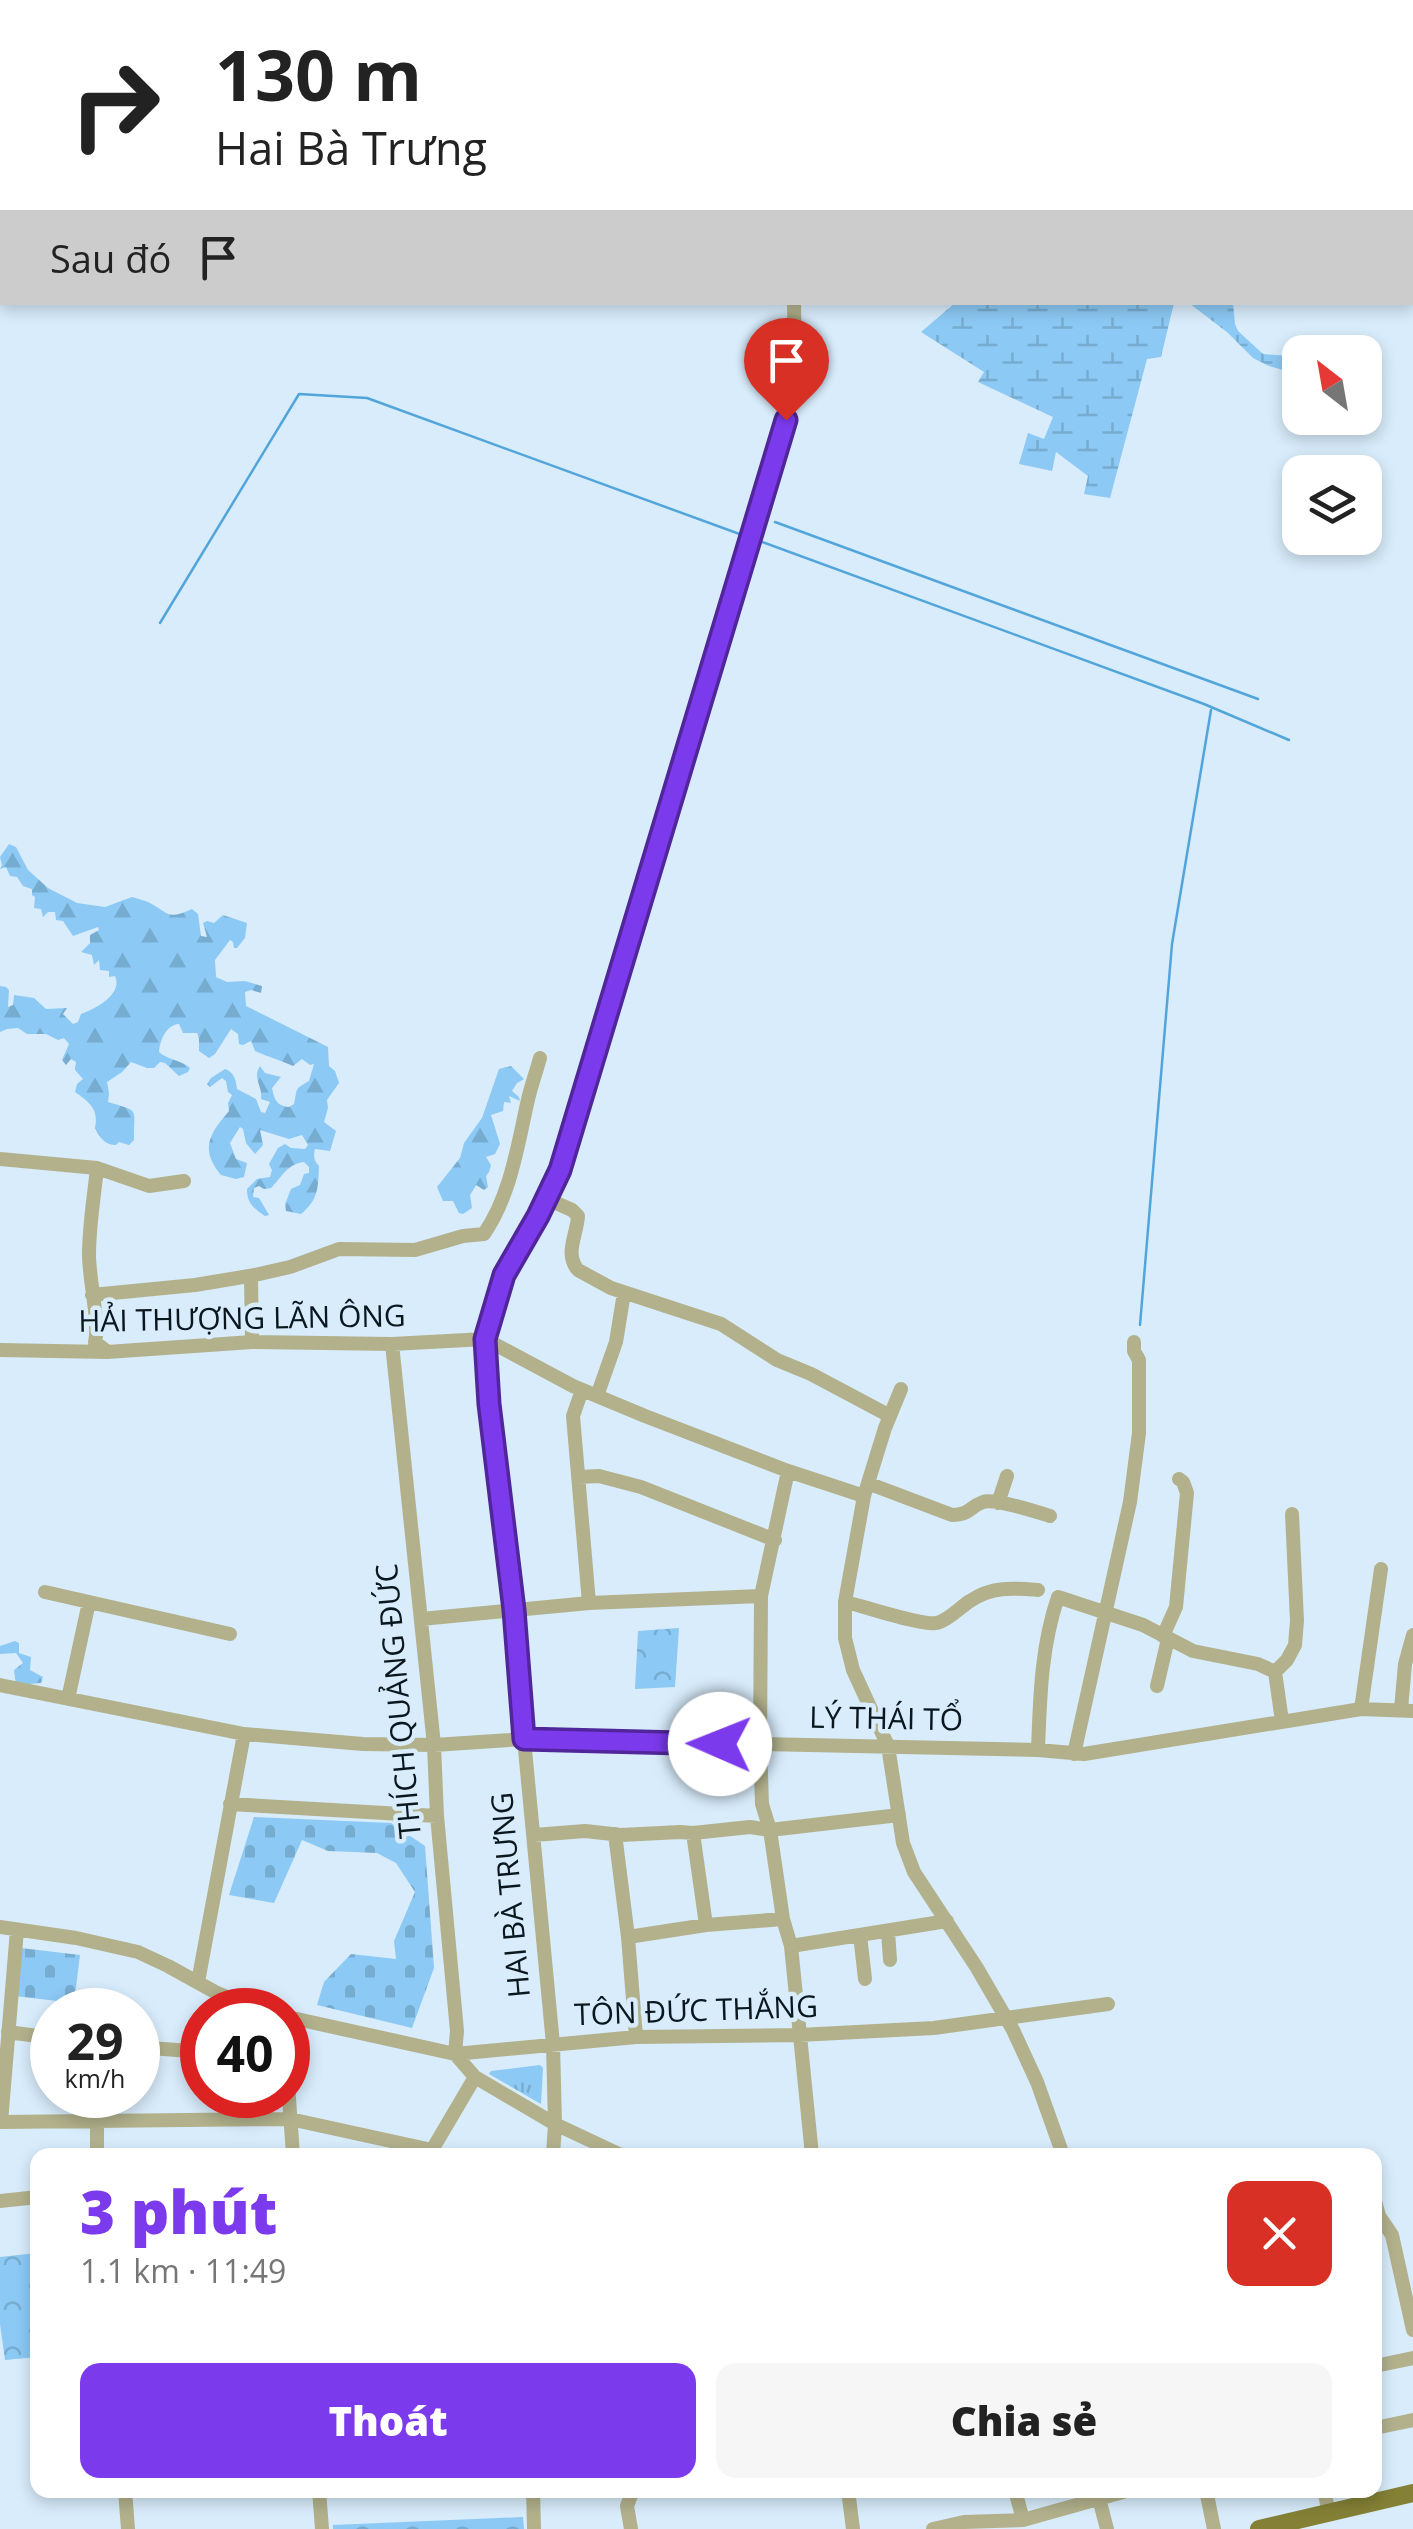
<!DOCTYPE html>
<html lang="vi">
<head>
<meta charset="utf-8">
<style>
  :root { --surface:#fff; --page:#f6f6f6; --text:#222; --muted:#767676; --accent:#7c3aed }
  body { margin:0; font-family:"Open Sans",sans-serif; background:var(--page); color:var(--text); height:100vh; display:flex; flex-direction:column; font-size:38px; white-space:nowrap }
  * { box-sizing:border-box; margin:0 }
  p { font-size:32px; color:var(--muted) }
  .icon { flex:none; width:55px; height:55px; fill:none; stroke:currentColor; stroke-width:2; stroke-linecap:round; stroke-linejoin:round }
  .map { position:relative; flex:1; overflow:hidden }
  .details { position:absolute; left:30px; top:2148px; width:1352px; height:350px; display:flex; flex-direction:column; background:var(--surface); border-radius:20px; box-shadow:0 5px 15px #0003 }
  .details>* { flex:none }
  .banner { position:absolute; left:0px; top:0px; width:1415px; height:305px; box-shadow:0 5px 15px #0003; background:#fff; color:var(--text); overflow:hidden }
  .needle { width:65px; rotate:329deg }
  .tools { position:absolute; left:1282px; top:335px; display:grid; gap:20px }
  .tools a { display:grid; place-items:center; width:100px; height:100px; border-radius:20px; background:var(--surface); box-shadow:0 5px 15px #0003; font-size:50px }
  .speed { position:absolute; left:30px; top:1988px; display:flex; gap:20px; font-size:50px; font-weight:700; text-align:center }
  .speed>* { display:grid; place-content:center; width:130px; height:130px; border-radius:50%; background:var(--surface); box-shadow:0 5px 15px #0003; line-height:1 }
  .speed small { font-size:25px; font-weight:400 }
  .speed .limit { border:15px solid #d22; background:#fff; color:#111 }
  .pin { position:absolute; display:grid; place-items:center; width:85px; height:85px; color:#fff; margin:-102px -42px; border-radius:50% 50% 50% 0; rotate:-45deg; box-shadow:0 0 10px #0007 }
  .pin .icon { rotate:45deg }
  .me { position:absolute; width:110px; margin:-55px; rotate:271deg; stroke-linejoin:round; filter:drop-shadow(0 0 8px #0008) }
  .turn { display:flex; align-items:center; gap:35px; height:210px; padding:0 50px; font-size:45px }
  .turn .icon { width:130px; height:130px; stroke-width:2.5 }
  .turn b { display:block; font-size:70px; line-height:85px }
  .then { display:flex; align-items:center; height:95px; padding:0 50px; background:#0003; gap:20px; font-size:38px }
  .round { display:grid; place-items:center; flex:none; width:105px; height:105px; border-radius:20px; background:var(--page) }
  .summary { display:flex; align-items:center; justify-content:space-between; height:170px; padding:0 50px }
  h1 { font-size:60px; font-weight:800; line-height:75px; color:var(--accent) }
  .button { display:flex; gap:20px; margin-top:auto; padding:20px 50px }
  .button a { flex:1; height:115px; border-radius:20px; background:var(--accent); color:#fff; font-size:40px; font-weight:800; line-height:115px; text-align:center }
  .button a+a { background:var(--page); color:var(--text) }
  .map>svg:first-child { display:block }
</style>
</head>
<body>
<div class="map">
<svg width="1413" height="2529" viewBox="0 0 1413 2529">
  <defs>
    <pattern id="grass-tufts" width="24" height="20" patternUnits="userSpaceOnUse" patternTransform="scale(2.5)"><rect width="24" height="20" fill="#8cc9f4"/><path d="M3 7l-1-3M5 7V3M7 7l1-3M15 17l-1-3M17 17v-4M19 17l1-3" fill="none" stroke="#77acd1"/></pattern>
    <pattern id="forest-firs" width="22" height="20" patternUnits="userSpaceOnUse" patternTransform="scale(2.5)"><rect width="22" height="20" fill="#8cc9f4"/><path d="M5 1l3.5 6h-7zM16 11l3.5 6h-7z" fill="#77acd1"/></pattern>
    <pattern id="wetland-marsh" width="20" height="14" patternUnits="userSpaceOnUse" patternTransform="scale(2.5)"><rect width="20" height="14" fill="#8cc9f4"/><path d="M1 5h8M5 5V1M11 12h8M15 12V8" fill="none" stroke="#77acd1"/></pattern>
    <pattern id="cemetery-stones" width="16" height="16" patternUnits="userSpaceOnUse" patternTransform="scale(2.5)"><rect width="16" height="16" fill="#8cc9f4"/><path d="M2 7V4a2 2 0 0 1 4 0v3zM10 15v-3a2 2 0 0 1 4 0v3z" fill="#77acd1"/></pattern>
    <pattern id="park-crowns" width="20" height="18" patternUnits="userSpaceOnUse" patternTransform="scale(2.5)"><rect width="20" height="18" fill="#8cc9f4"/><path d="M2 6a3 3 0 1 1 6 0M12 15a3 3 0 1 1 6 0" fill="none" stroke="#77acd1"/></pattern>
  </defs>
  <rect width="100%" height="100%" fill="#d8ecfb"/>
  <path fill="url(#grass-tufts)" d="M 540,2065 L 543,2068 L 541,2104 L 489,2074 L 491,2071 Z"/>
  <path fill="url(#forest-firs)" d="M 9,844 L 16,847 L 28,870 L 48,888 L 77,903 L 105,907 L 132,897 C 138,899 144,900 150,903 C 170,914 167,920 192,909 L 198,914 L 201,936 L 207,937 L 203,923 L 207,921 L 214,923 L 223,915 L 247,923 L 245,938 L 237,948 L 234,948 L 233,942 L 230,940 L 215,960 L 216,977 L 227,982 L 245,981 L 262,986 L 261,993 L 251,990 L 245,992 L 246,1006 L 328,1047 L 329,1066 L 335,1071 L 339,1083 L 327,1100 L 328,1108 L 324,1122 L 336,1131 L 330,1151 L 315,1149 C 313,1156 314,1161 319,1166 C 318,1187 319,1199 301,1214 L 286,1211 L 285,1204 L 291,1189 L 300,1185 L 304,1174 L 309,1173 L 309,1167 L 304,1162 C 287,1164 282,1177 271,1188 L 264,1189 L 259,1186 L 254,1188 L 253,1197 L 259,1198 L 269,1215 L 265,1216 C 254,1208 247,1204 247,1189 L 257,1179 L 270,1177 L 272,1170 L 269,1164 L 278,1148 L 285,1144 L 291,1148 L 305,1149 L 308,1145 L 302,1135 L 289,1139 L 260,1130 L 263,1145 L 255,1154 L 246,1143 L 243,1129 L 240,1127 L 230,1143 L 236,1159 L 247,1163 L 244,1177 L 236,1179 L 221,1175 C 199,1149 210,1133 229,1111 L 228,1103 L 232,1095 L 228,1092 L 226,1081 L 222,1078 L 210,1087 L 207,1084 L 211,1078 L 225,1069 C 234,1072 236,1080 237,1089 L 256,1099 L 261,1112 L 265,1113 L 270,1102 L 261,1099 C 263,1086 252,1078 260,1066 L 265,1073 L 281,1077 L 272,1088 C 274,1098 276,1106 289,1107 L 294,1104 C 298,1088 293,1090 309,1081 L 314,1064 L 310,1065 L 302,1059 L 293,1066 C 280,1060 268,1057 255,1051 L 251,1041 L 243,1045 L 239,1044 L 238,1034 L 231,1029 L 215,1054 L 209,1058 L 199,1051 L 199,1039 L 197,1033 L 183,1033 L 179,1024 C 166,1025 160,1040 159,1052 C 168,1060 181,1060 190,1068 L 188,1072 L 179,1076 L 165,1063 L 160,1062 L 154,1068 L 147,1068 L 131,1062 L 122,1072 L 107,1082 L 109,1093 L 108,1102 C 142,1112 133,1108 134,1140 L 129,1145 L 119,1142 L 116,1145 C 105,1145 100,1138 95,1128 C 99,1109 89,1102 75,1092 L 77,1084 L 83,1079 L 75,1070 L 76,1062 L 71,1059 L 66,1065 L 62,1060 L 69,1044 L 64,1038 L 58,1040 L 46,1034 L 27,1034 L 18,1028 L 7,1029 L 0,1032 L 0,986 L 6,987 L 9,990 L 8,1007 L 13,1005 L 14,995 L 34,998 L 46,1009 L 67,1008 L 63,1014 L 73,1024 L 78,1022 L 81,1014 C 97,1008 123,994 115,976 L 109,977 L 109,971 L 100,970 L 99,960 L 94,965 L 92,955 L 81,952 L 90,943 L 90,935 L 99,930 L 98,927 L 73,936 L 63,921 L 56,920 L 55,912 L 48,912 L 43,917 L 41,909 L 34,908 L 35,897 L 32,895 L 32,889 L 23,886 L 17,877 L 10,876 L 6,867 L 0,869 L 2,865 L 0,857 Z
    M 511,1066 L 524,1079 L 517,1083 L 512,1091 L 519,1097 L 520,1101 L 509,1096 L 511,1103 L 504,1102 L 503,1111 L 491,1115 L 500,1144 L 495,1154 L 486,1157 L 491,1165 L 489,1172 L 486,1176 L 488,1187 L 484,1190 L 476,1185 L 470,1195 L 472,1208 L 463,1214 L 459,1213 L 453,1201 L 443,1201 L 437,1187 L 460,1158 L 464,1143 L 482,1118 L 499,1069 Z
    M 15,1641 L 19,1643 L 19,1653 L 31,1657 L 30,1670 L 43,1677 L 41,1683 L 16,1685 L 14,1670 L 23,1663 L 16,1653 L 0,1654 L 0,1646 Z"/>
  <path fill="url(#wetland-marsh)" d="M 1146,0 L 1413,0 L 1413,110 L 1412,2 L 1144,2 Z
    M 955,303 L 1174,303 L 1161,357 L 1147,359 L 1110,498 L 1084,494 L 1088,476 L 1056,452 L 1052,471 L 1019,464 L 1028,433 L 1044,439 L 1053,417 L 978,382 L 984,372 L 921,332 Z
    M 1189,303 L 1233,303 L 1235,324 L 1238,331 L 1263,354 L 1290,356 L 1305,348 L 1328,345 L 1326,352 L 1300,352 L 1300,375 L 1269,366 L 1253,358 L 1228,333 Z"/>
  <path fill="url(#cemetery-stones)" d="M 254,1817 L 391,1823 L 425,1846 L 434,1968 L 412,2028 L 317,2005 L 324,1982 L 351,1954 L 396,1959 L 394,1941 L 415,1892 L 396,1863 L 377,1853 L 328,1851 L 302,1840 L 274,1903 L 229,1895 Z
    M 21,1948 L 80,1955 L 74,2003 L 15,1996 Z"/>
  <path fill="url(#park-crowns)" d="M 679,1628 L 675,1687 L 635,1689 L 638,1631 Z
    M 37,2253 L 37,2357 L 5,2360 L 0,2324 L 0,2257 Z
    M 523,2517 L 524,2529 L 333,2529 L 333,2525 Z"/>
  <g fill="none" stroke-linecap="round" stroke-linejoin="round">
    <path stroke="#52a5db" stroke-width="2.5" d="M 775,522 L 1258,699
      M 757,540 L 1204,704 L 1289,740
      M 160,623 L 299,394 L 367,398 L 745,536
      M 1140,1325 L 1172,944 L 1211,710"/>
    <path stroke="#b2b18c" stroke-width="14" d="M 780,0 L 780,2
      M 1132,2 L 1134,0
      M 0,1159 L 97,1168 L 149,1186 L 184,1181
      M 97,1168 C 94,1197 89,1226 89,1255 C 89,1279 100,1324 95,1342 L 106,1351
      M 547,1199 L 572,1210 L 578,1216 C 577,1235 564,1254 578,1270 L 611,1288 L 721,1324 L 777,1360 L 811,1374 L 890,1416
      M 251,1276 L 252,1342
      M 92,1295 L 195,1285 L 255,1275 L 290,1267 L 339,1249 L 415,1250 L 463,1236 L 484,1234 C 510,1196 517,1149 527,1104 C 530,1089 536,1073 540,1058
      M 392,1344 L 434,1745 L 437,1816 L 457,2031 L 455,2054 L 475,2077 L 555,2124 L 621,2155
      M 0,1350 L 107,1352 L 252,1342 L 392,1344 L 485,1339 L 573,1386 L 645,1416 L 788,1471 L 864,1496
      M 901,1389 L 885,1428 L 864,1496 L 845,1602 L 845,1638 L 853,1670 L 888,1746 L 903,1843 L 914,1872 L 977,1968 L 1013,2030 L 1037,2082 L 1063,2155
      M 582,1390 L 573,1416 L 589,1603
      M 597,1396 L 616,1342 L 624,1293
      M 788,1471 L 761,1596 L 760,1745 L 762,1804 L 770,1830 L 783,1919 L 791,1946 L 812,2155
      M 579,1477 L 599,1476 L 641,1487 L 775,1540
      M 870,1484 L 952,1515 C 970,1515 969,1507 983,1502 C 994,1498 1037,1512 1050,1516
      M 998,1503 L 1007,1476
      M 45,1592 L 230,1634
      M 845,1602 C 864,1606 922,1626 937,1623 C 949,1620 959,1608 970,1601 C 992,1586 1013,1588 1038,1590
      M 421,1619 L 589,1603 L 761,1596
      M 1163,1636 L 1176,1607 L 1187,1493 L 1183,1482 L 1179,1479
      M 0,1685 L 244,1734 L 363,1744 L 434,1745 L 524,1739 L 1038,1750 L 1084,1754 L 1361,1709 L 1413,1711
      M 1157,1686 L 1168,1639
      M 68,1699 L 89,1602
      M 1361,1709 L 1381,1569
      M 1401,1709 L 1405,1664 L 1413,1635
      M 1282,1721 L 1275,1672 L 1287,1660 L 1295,1645 L 1297,1621 L 1292,1514
      M 1038,1750 C 1040,1697 1041,1647 1058,1597 L 1143,1625 L 1193,1651 L 1258,1664 L 1275,1672
      M 1074,1754 L 1130,1502 L 1139,1433 L 1139,1360 L 1134,1351 L 1134,1342
      M 230,1804 L 437,1816
      M 693,1833 L 706,1925
      M 615,1834 L 628,1937 L 636,2037
      M 534,1835 L 585,1831 L 621,1835 L 680,1832 L 693,1833 L 750,1827 L 770,1830 L 899,1815
      M 0,1927 L 76,1938 L 138,1952 L 168,1966 L 215,1992 L 257,2010
      M 888,1931 L 890,1960
      M 860,1935 L 865,1979
      M 628,1937 L 706,1925 L 783,1919
      M 791,1946 L 947,1921
      M 198,1982 L 244,1734
      M 288,2017 L 455,2054 L 636,2037 L 799,2035 L 934,2028 L 1108,2004
      M 8,2032 L 52,2038
      M 138,2047 L 202,2052
      M 288,2084 L 293,2155
      M 0,2122 L 290,2119 L 432,2150 L 439,2155
      M 1,2122 L 17,1930
      M 97,2123 L 97,2155
      M 432,2150 L 475,2077
      M 553,2155 L 555,2124 L 553,2044 L 524,1739 L 514,1610 L 489,1404 L 485,1339 L 504,1275 L 538,1217 L 560,1170 L 786,421 L 795,359 L 794,302
      M 0,2201 L 38,2197
      M 1375,2201 L 1379,2216 L 1392,2235 L 1413,2330
      M 1375,2366 L 1413,2358
      M 1375,2428 L 1413,2420
      M 125,2490 L 128,2529
      M 319,2490 L 322,2529
      M 533,2490 L 534,2529
      M 848,2490 L 853,2529
      M 1015,2490 L 1023,2520
      M 1206,2490 L 1214,2529
      M 1324,2490 L 1329,2513
      M 1097,2491 L 1107,2529
      M 631,2529 L 627,2506 L 633,2490
      M 933,2529 L 964,2522 L 1023,2520 L 1130,2490"/>
    <path stroke="#848036" stroke-width="18" d="M 1259,2529 L 1413,2493"/>
  </g>
  <g fill="none" stroke-linecap="round" stroke-linejoin="round">
    <g stroke="#51269a" stroke-width="25">
      <path id="route" d="M 720,1744 L 524,1739 L 514,1610 L 489,1404 L 485,1339 L 504,1275 L 538,1216 L 560,1170 L 786,420"/>
    </g>
    <use href="#route" stroke="#7c3aed" stroke-width="18"/>
  </g>
  <g text-anchor="middle" stroke-width="9" stroke-linejoin="round" paint-order="stroke">
    <g font-size="30" fill="#0a171f" stroke="#d8ecfb">
      <text transform="translate(242 1319) rotate(-1)" y="10">HẢI THƯỢNG LÃN ÔNG</text>
      <text transform="translate(399 1701) rotate(-95)" y="10">THÍCH QUẢNG ĐỨC</text>
      <text transform="translate(886 1719) rotate(1)" y="10">LÝ THÁI TỔ</text>
      <text transform="translate(511 1895) rotate(-95)" y="10">HAI BÀ TRƯNG</text>
      <text transform="translate(696 2011) rotate(-2)" y="10">TÔN ĐỨC THẮNG</text>
    </g>
  </g>
</svg>
<div class="tools">
<a><svg class="needle" viewBox="-14 -14 28 28"><path d="M0-13l5 13h-10z" fill="#e53935"/><path d="M0 13l5-13h-10z" fill="#767676"/></svg></a>
<a><svg class="icon" aria-label="layers" viewBox="0 0 24 24"><path d="M12 4l9 5-9 5-9-5zM3 14l9 5 9-5"/></svg></a>
</div>
<div class="speed"><div>29<small>km/h</small></div><div class="limit">40</div></div>
<div class="pin" style="left:786px;top:420px;background:#d93025"><svg class="icon" aria-label="arrive" viewBox="0 0 24 24"><path d="M6 21V4h12l-3 4 3 4H6"/></svg></div>
<svg class="me" style="left:720px;top:1744px" viewBox="-20 -20 40 40"><circle r="19" fill="#fff"/><path d="M0-13L10 11 0 6-10 11z" fill="#7c3aed"/></svg>
<div class="banner">
<div class="turn"><svg class="icon" aria-label="right" viewBox="0 0 24 24"><path d="M7 20v-9h11M14 6l5 5-5 5"/></svg><div><b>130 m</b>Hai Bà Trưng</div></div>
<div class="then">Sau đó<svg class="icon" aria-label="arrive" viewBox="0 0 24 24"><path d="M6 21V4h12l-3 4 3 4H6"/></svg></div>
</div>
<section class="details">
<div class="summary"><div><h1>3 phút</h1><p>1.1 km · 11:49</p></div><a class="round" style="background:#d93025;color:#fff"><svg class="icon" aria-label="close" viewBox="0 0 24 24"><path d="M6 6l12 12M18 6L6 18"/></svg></a></div>
<div class="button"><a>Thoát</a><a>Chia sẻ</a></div>
</section>
</div>
</body>
</html>
